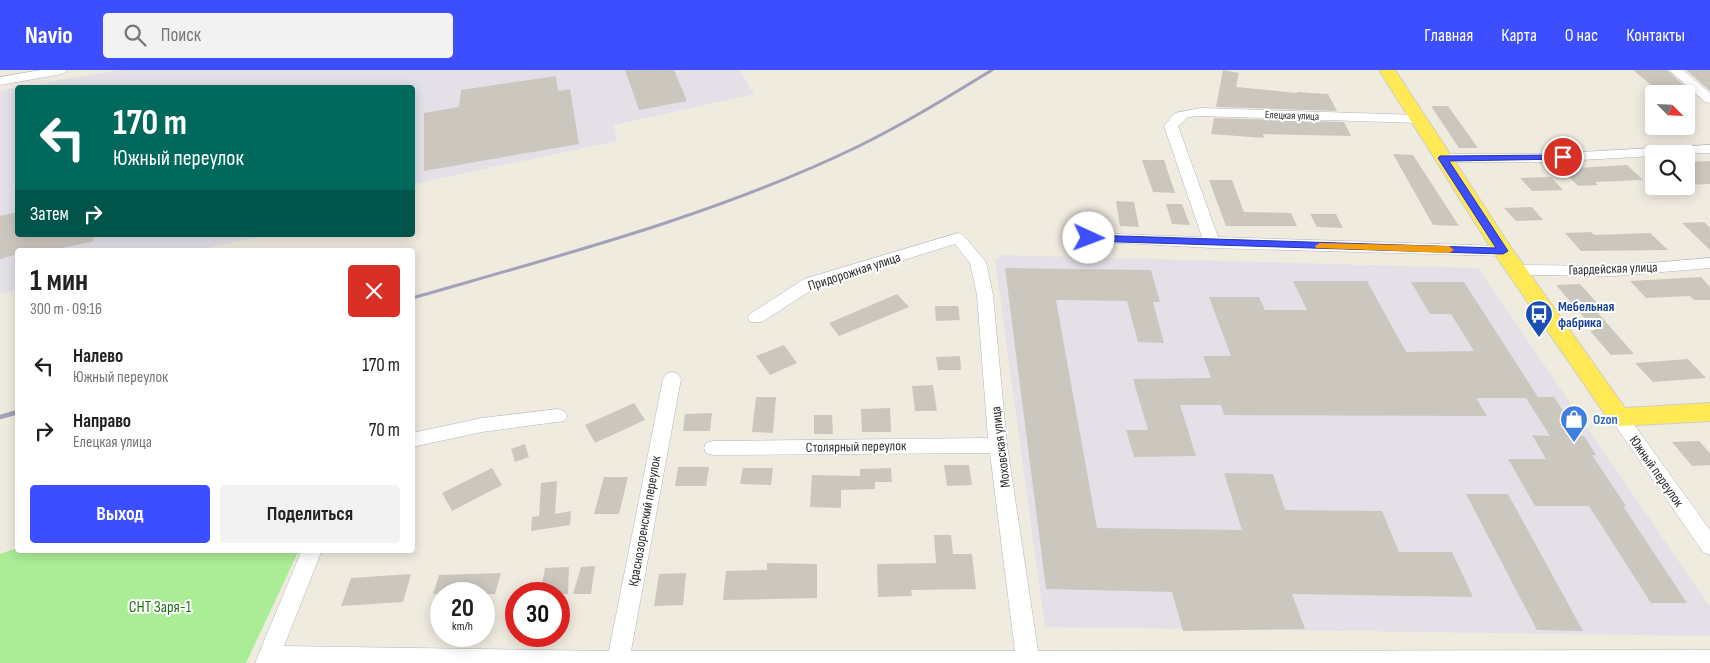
<!DOCTYPE html>
<html lang="ru">
<head>
<meta charset="utf-8">
<style>
  :root { --surface:#fff; --page:#f2f2f2; --text:#222; --muted:#767676; --accent:#3d4eff }
  body { margin:0; font-family:"Sofia Sans Condensed",sans-serif; background:var(--page); color:var(--text); height:100vh; display:flex; flex-direction:column; font-size:19px; white-space:nowrap }
  * { box-sizing:border-box; margin:0 }
  p { font-size:16px; color:var(--muted) }
  .icon { flex:none; width:28px; height:28px; fill:none; stroke:currentColor; stroke-width:2; stroke-linecap:round; stroke-linejoin:round }
  .map { position:relative; flex:1; overflow:hidden }
  .panel { position:absolute; left:15px; top:178px; width:400px; height:305px; display:flex; flex-direction:column; background:var(--surface); border-radius:5px; box-shadow:0 2px 12px #0003 }
  .panel>* { flex:none }
  .banner { position:absolute; left:15px; top:15px; width:400px; height:152px; border-radius:5px; box-shadow:0 2px 12px #0003; background:#00695c; color:#fff; overflow:hidden }
  .needle { width:32px; rotate:114deg }
  .buttons { position:absolute; left:1645px; top:15px; display:grid; gap:10px }
  .buttons a { display:grid; place-items:center; width:50px; height:50px; border-radius:5px; background:var(--surface); box-shadow:0 2px 12px #0003; font-size:25px }
  .speed { position:absolute; left:430px; top:512px; display:flex; gap:10px; font-size:25px; font-weight:700; text-align:center }
  .speed>* { display:grid; place-content:center; width:65px; height:65px; border-radius:50%; background:var(--surface); box-shadow:0 2px 12px #0003; line-height:1 }
  .speed small { font-size:12px; font-weight:400 }
  .speed .limit { border:8px solid #d22; background:#fff; color:#111 }
  .pin { position:absolute; display:grid; place-items:center; width:42px; height:42px; color:#fff; margin:-21px; border:2px solid #fff; border-radius:50%; box-shadow:0 1px 5px #0007 }
  .me { position:absolute; width:55px; margin:-28px; rotate:92deg; stroke-linejoin:round; filter:drop-shadow(0 0 4px #0008) }
  .turn { display:flex; align-items:center; gap:18px; height:105px; padding:0 15px; font-size:22px }
  .turn .icon { width:65px; height:65px; stroke-width:2.5 }
  .turn b { display:block; font-size:35px; line-height:42px }
  .then { display:flex; align-items:center; height:48px; padding:0 15px; background:#0003; gap:10px; font-size:19px }
  .round { display:grid; place-items:center; flex:none; width:52px; height:52px; border-radius:5px; background:var(--page) }
  .summary { display:flex; align-items:center; justify-content:space-between; height:85px; padding:0 15px }
  h1 { font-size:30px; font-weight:700; line-height:38px }
  .button { display:flex; gap:10px; margin-top:auto; padding:10px 15px }
  .button a { flex:1; height:58px; border-radius:5px; background:var(--accent); color:#fff; font-size:20px; font-weight:700; line-height:58px; text-align:center }
  .button a+a { background:var(--page); color:var(--text) }
  ul { padding:0; list-style:none }
  li { display:flex; align-items:center; gap:15px; height:65px; padding:0 15px }
  li div { flex:1 }
  li b { display:block; font-size:19px }
  li em { font-style:normal }
  header { display:flex; align-items:center; gap:30px; box-sizing:border-box; height:70px; padding:0 25px; background:var(--accent); color:#fff }
  header strong { font-size:24px }
  nav { display:flex; gap:28px; margin-inline-start:auto; font-size:18px }
  .search { width:350px; height:45px; background:var(--page); display:flex; align-items:center; gap:12px; box-sizing:border-box; padding:0 18px; border-radius:5px; color:var(--muted); font-size:19px }
  .map>svg:first-child { display:block }
</style>
</head>
<body>
<header>
<strong>Navio</strong>
<div class="search"><svg class="icon" aria-label="search" viewBox="0 0 24 24"><circle cx="10" cy="10" r="6"/><path d="M15 15l6 6"/></svg>Поиск</div>
<nav><a>Главная</a><a>Карта</a><a>О нас</a><a>Контакты</a></nav>
</header>
<div class="map">
<svg width="1710" height="593" viewBox="0 0 1710 593">
  <rect width="100%" height="100%" fill="#f0ebdf"/>
  <path fill="#e3e0e8" d="M 117,0 L 740,0 L 754,24 L 614,55 L 617,71 L 413,114 L 412,18 L 18,18 Z
    M 17,18 L 18,165 L 266,165 L 198,180 L 18,180 L 17,220 L 0,224 L 0,21 Z
    M 1002,185 L 1478,198 L 1710,537 L 1710,566 L 1045,557 L 995,190 Z"/>
  <path fill="#abec97" d="M 17,478 L 18,480 L 299,480 L 246,593 L 0,593 L 0,484 Z"/>
  <path fill="#ccc7be" d="M 625,0 L 674,0 L 687,31 L 639,40 Z
    M 1223,0 L 1239,3 L 1236,17 L 1297,23 L 1297,22 L 1328,24 L 1337,41 L 1216,37 Z
    M 1633,0 L 1667,0 L 1693,24 L 1662,24 Z
    M 1686,0 L 1710,0 L 1710,21 Z
    M 556,6 L 558,21 L 570,19 L 579,74 L 424,101 L 424,43 L 459,37 L 461,20 Z
    M 1431,36 L 1448,36 L 1478,78 L 1459,78 Z
    M 1214,48 L 1344,52 L 1351,66 L 1263,64 L 1264,68 L 1211,64 Z
    M 1393,84 L 1413,85 L 1459,156 L 1433,155 Z
    M 1142,90 L 1164,90 L 1175,123 L 1153,122 Z
    M 1710,91 L 1710,114 L 1686,115 L 1686,92 Z
    M 1627,95 L 1643,110 L 1595,112 L 1598,115 L 1578,116 L 1561,99 Z
    M 1551,107 L 1563,120 L 1532,121 L 1520,108 Z
    M 1209,110 L 1232,110 L 1244,142 L 1291,143 L 1297,156 L 1226,156 Z
    M 1116,131 L 1134,132 L 1139,157 L 1120,156 Z
    M 1166,134 L 1182,134 L 1190,155 L 1172,154 Z
    M 1532,137 L 1543,150 L 1516,151 L 1504,138 Z
    M 18,142 L 18,165 L 93,165 L 94,171 L 54,180 L 18,180 L 18,184 L 0,189 L 0,146 Z
    M 1310,144 L 1336,144 L 1343,158 L 1317,157 Z
    M 1704,152 L 1710,158 L 1710,180 L 1682,153 Z
    M 1591,162 L 1594,165 L 1650,163 L 1668,180 L 1581,181 L 1565,163 Z
    M 1005,198 L 1151,200 L 1160,232 L 1153,232 L 1164,273 L 1138,272 L 1127,231 L 1056,230 L 1097,458 L 1242,460 L 1224,403 L 1273,404 L 1285,440 L 1382,441 L 1399,482 L 1452,482 L 1473,527 L 1292,524 L 1305,559 L 1183,561 L 1172,522 L 1046,519 Z
    M 1701,207 L 1710,217 L 1710,230 L 1694,230 L 1690,226 L 1646,228 L 1630,211 Z
    M 1293,211 L 1367,211 L 1406,282 L 1474,281 L 1451,244 L 1430,244 L 1411,212 L 1464,212 L 1538,327 L 1554,327 L 1579,366 L 1584,366 L 1596,385 L 1592,385 L 1626,436 L 1623,436 L 1687,533 L 1651,533 L 1589,436 L 1535,436 L 1508,389 L 1546,389 L 1532,365 L 1550,366 L 1526,328 L 1476,328 L 1487,346 L 1224,345 L 1221,335 L 1180,335 L 1196,386 L 1134,387 L 1126,360 L 1148,360 L 1133,309 L 1211,308 L 1203,286 L 1231,286 L 1209,227 L 1259,227 L 1265,240 L 1307,240 Z
    M 1580,214 L 1598,234 L 1591,235 L 1634,284 L 1611,285 L 1590,261 L 1595,260 L 1556,215 Z
    M 897,224 L 909,237 L 839,266 L 829,253 Z
    M 935,236 L 958,236 L 960,250 L 936,251 Z
    M 784,275 L 797,293 L 770,305 L 756,286 Z
    M 960,286 L 961,300 L 938,300 L 936,287 Z
    M 1688,289 L 1706,308 L 1653,312 L 1635,293 Z
    M 933,315 L 937,341 L 915,341 L 912,316 Z
    M 756,327 L 776,327 L 773,363 L 752,362 Z
    M 634,333 L 645,350 L 595,373 L 585,355 Z
    M 890,338 L 891,362 L 862,362 L 861,339 Z
    M 712,343 L 710,361 L 683,361 L 685,344 Z
    M 814,345 L 832,345 L 833,364 L 814,364 Z
    M 1699,371 L 1710,383 L 1710,395 L 1692,396 L 1672,372 Z
    M 525,374 L 529,387 L 515,392 L 511,379 Z
    M 944,395 L 969,395 L 972,415 L 947,416 Z
    M 678,397 L 709,397 L 706,416 L 675,416 Z
    M 492,398 L 502,415 L 452,441 L 442,423 Z
    M 743,398 L 773,398 L 771,415 L 740,414 Z
    M 891,398 L 892,412 L 875,412 L 875,419 L 841,420 L 841,438 L 810,437 L 812,405 L 860,406 L 860,399 Z
    M 604,407 L 628,407 L 619,444 L 594,444 Z
    M 557,411 L 555,444 L 571,441 L 570,455 L 531,461 L 532,447 L 539,446 L 541,413 Z
    M 1466,424 L 1508,424 L 1583,561 L 1537,560 Z
    M 934,465 L 951,465 L 953,484 L 972,484 L 976,519 L 911,520 L 912,526 L 878,527 L 877,494 L 936,493 Z
    M 767,493 L 817,494 L 817,528 L 723,530 L 726,501 L 767,500 Z
    M 595,496 L 591,524 L 573,524 L 581,497 Z
    M 569,497 L 568,524 L 540,524 L 545,498 Z
    M 501,503 L 495,524 L 433,524 L 439,505 Z
    M 686,503 L 683,535 L 654,536 L 659,504 Z
    M 411,504 L 403,532 L 341,536 L 351,508 Z"/>
  <g fill="none" stroke-linecap="round" stroke-linejoin="round">
    <g stroke="#b3b4c2" stroke-width="1">
      <path id="minor" d="M 41,0 L 68,0 L 62,4 L 0,15 L 0,7 Z
        M 1669,0 L 1683,0 L 1710,23 L 1710,33 L 1705,32 Z
        M 1201,38 L 1418,45 L 1425,49 L 1418,53 L 1201,46 L 1188,47 L 1178,56 L 1218,167 L 1503,176 L 1511,181 L 1503,186 L 1212,178 L 1084,171 L 1081,168 L 1089,163 L 1202,167 L 1164,56 L 1175,43 Z
        M 1710,75 L 1710,83 L 1654,84 L 1654,86 L 1544,92 L 1443,92 L 1436,88 L 1443,84 L 1544,84 Z
        M 958,163 L 963,165 L 986,192 L 993,225 L 1007,375 L 1038,581 L 1710,580 L 1710,593 L 255,593 L 302,480 L 322,480 L 284,576 L 609,581 L 663,309 L 666,304 L 672,302 L 678,304 L 681,309 L 631,581 L 1015,581 L 990,383 L 713,385 L 706,383 L 704,378 L 706,373 L 713,371 L 988,368 L 977,225 L 970,193 L 955,174 L 816,217 L 762,252 L 750,252 L 748,248 L 750,244 L 804,209 Z
        M 1710,188 L 1710,198 L 1615,206 L 1516,205 L 1510,204 L 1508,200 L 1510,196 L 1516,195 L 1615,196 Z
        M 558,339 L 564,341 L 567,346 L 564,351 L 482,362 L 412,377 L 412,363 L 482,348 Z
        M 1619,340 L 1625,342 L 1710,460 L 1710,485 L 1703,482 L 1613,352 L 1610,347 L 1613,342 Z"/>
    </g>
    <g stroke="#cdcdcd" stroke-width="2">
      <path id="major" d="M 1379,0 L 1395,0 L 1510,176 L 1625,338 L 1710,333 L 1710,351 L 1619,356 L 1611,353 L 1496,186 Z"/>
    </g>
    <use href="#minor" fill="#fff" fill-rule="evenodd"/>
    <use href="#major" fill="#ffe955" fill-rule="evenodd"/>
    <path stroke="#a1a2ba" stroke-width="3" d="M 412,228 C 562,185 716,145 857,77 C 904,54 948,27 992,0"/>
    <path stroke="#a1a2ba" stroke-width="4.5" d="M 0,347 L 18,342"/>
  </g>
  <path fill="#3d4eff" stroke="#2833a6" d="M 1563,85 L 1568,87 L 1566,89 L 1449,91 L 1508,181 L 1503,184 L 1089,171 L 1084,168 L 1089,165 L 1496,178 L 1438,88 L 1440,86 Z"/>
  <path fill="#f59e0b" d="M 1320,173 L 1449,176 L 1454,180 L 1449,183 L 1316,178 L 1315,176 Z"/>
  <defs>
    <g id="bus-pin" transform="scale(1.4375)"><path d="M0 17L-7.5 6A9.5 9.5 0 1 1 7.5 6Z" fill="#1a4fb4" stroke="#fff"/><path d="M-5-6H5V4H4V6H2V4H-2V6H-4V4H-5ZM-3.5-4V0h7V-4ZM-3.5 1.2v1.5H-2V1.2ZM2 1.2v1.5H3.5V1.2Z" fill="#fff"/></g>
    <g id="shop-pin" transform="scale(1.4375)"><path d="M0 17L-7.5 6A9.5 9.5 0 1 1 7.5 6Z" fill="#3f7fe0" stroke="#fff"/><path d="M-5-2.5h2.3a2.7 3.5 0 0 1 5.4 0H5L5.5 6h-11ZM-1.5-2.5h3a1.5 2.3 0 0 0-3 0Z" fill="#fff"/></g>
  </defs>
  <g fill-rule="evenodd">
    <use href="#bus-pin" x="1539" y="244"/>
    <use href="#shop-pin" x="1574" y="349"/>
  </g>
  <g text-anchor="middle" stroke-width="4" stroke-linejoin="round" paint-order="stroke">
    <g font-size="11" fill="#2e2e2e" stroke="#fff">
      <text transform="translate(1292 45) rotate(2)" y="4">Елецкая улица</text>
    </g>
    <g font-size="14" fill="#2e2e2e" stroke="#fff">
      <text transform="translate(1613 198) rotate(-2)" y="5">Гвардейская улица</text>
      <text transform="translate(854 201) rotate(-18)" y="5">Придорожная улица</text>
      <text transform="translate(856 376) rotate(-1)" y="5">Столярный переулок</text>
      <text transform="translate(1000 377) rotate(-97)" y="5">Моховская улица</text>
      <text transform="translate(1657 401) rotate(55)" y="5">Южный переулок</text>
      <text transform="translate(644 451) rotate(-80)" y="5">Краснозоренский переулок</text>
    </g>
    <g font-size="14" font-weight="bold" fill="#164399" stroke="#fff" text-anchor="start">
      <text x="1558" y="241">Мебельная<tspan x="1558" dy="16">фабрика</tspan></text>
    </g>
    <g font-size="14" font-weight="bold" fill="#366cbe" stroke="#fff" text-anchor="start">
      <text x="1593" y="354">Ozon</text>
    </g>
    <g font-size="16" fill="#1d7513" stroke="#fff">
      <text x="160" y="542">СНТ Заря-1</text>
    </g>
  </g>
</svg>
<div class="buttons">
<a><svg class="needle" viewBox="-14 -14 28 28"><path d="M0-13l5 13h-10z" fill="#e53935"/><path d="M0 13l5-13h-10z" fill="#767676"/></svg></a>
<a><svg class="icon" aria-label="search" viewBox="0 0 24 24"><circle cx="10" cy="10" r="6"/><path d="M15 15l6 6"/></svg></a>
</div>
<div class="speed"><div>20<small>km/h</small></div><div class="limit">30</div></div>
<div class="pin" style="left:1563px;top:87px;background:#d93025"><svg class="icon" aria-label="arrive" viewBox="0 0 24 24"><path d="M6 21V4h12l-3 4 3 4H6"/></svg></div>
<svg class="me" style="left:1089px;top:168px" viewBox="-20 -20 40 40"><circle r="19" fill="#fff"/><path d="M0-13L10 11 0 6-10 11z" fill="#3d4eff"/></svg>
<div class="banner">
<div class="turn"><svg class="icon" aria-label="left" viewBox="0 0 24 24"><path d="M17 20v-9H6M10 6l-5 5 5 5"/></svg><div><b>170 m</b>Южный переулок</div></div>
<div class="then">Затем<svg class="icon" aria-label="right" viewBox="0 0 24 24"><path d="M7 20v-9h11M14 6l5 5-5 5"/></svg></div>
</div>
<section class="panel">
<div class="summary"><div><h1>1 мин</h1><p>300 m · 09:16</p></div><a class="round" style="background:#d93025;color:#fff"><svg class="icon" aria-label="close" viewBox="0 0 24 24"><path d="M6 6l12 12M18 6L6 18"/></svg></a></div>
<ul>
<li><svg class="icon" aria-label="left" viewBox="0 0 24 24"><path d="M17 20v-9H6M10 6l-5 5 5 5"/></svg><div><b>Налево</b><p>Южный переулок</p></div><em>170 m</em></li>
<li><svg class="icon" aria-label="right" viewBox="0 0 24 24"><path d="M7 20v-9h11M14 6l5 5-5 5"/></svg><div><b>Направо</b><p>Елецкая улица</p></div><em>70 m</em></li>
</ul>
<div class="button"><a>Выход</a><a>Поделиться</a></div>
</section>
</div>
</body>
</html>
